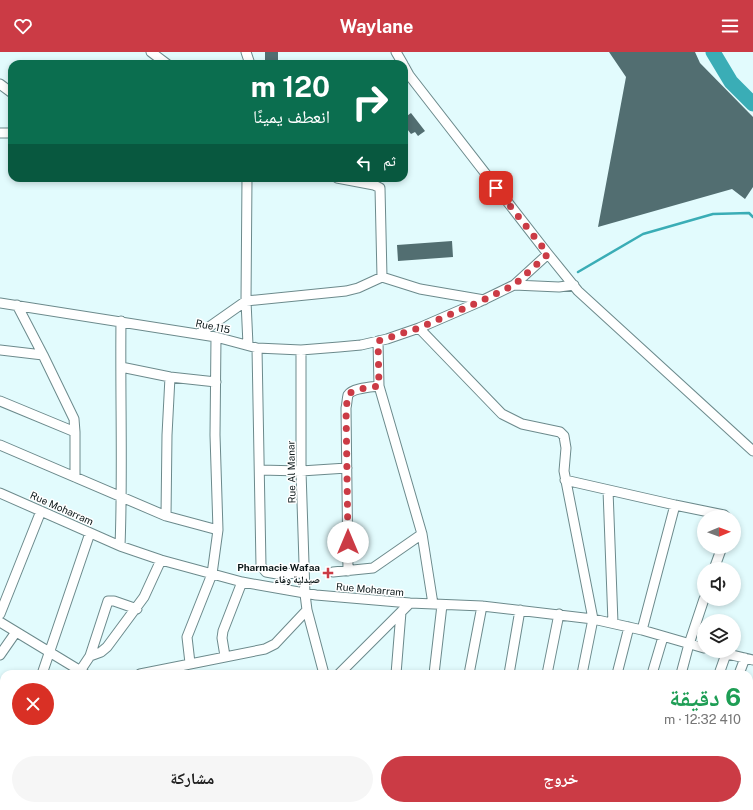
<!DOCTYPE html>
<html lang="ar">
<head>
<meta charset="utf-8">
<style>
  :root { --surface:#fff; --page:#f6f6f6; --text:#222; --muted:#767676; --accent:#cb3b45 }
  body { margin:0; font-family:"Public Sans","Noto Naskh Arabic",sans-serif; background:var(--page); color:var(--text); direction:rtl; height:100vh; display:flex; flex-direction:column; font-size:15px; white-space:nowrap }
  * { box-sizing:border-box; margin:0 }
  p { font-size:13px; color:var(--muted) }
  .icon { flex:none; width:22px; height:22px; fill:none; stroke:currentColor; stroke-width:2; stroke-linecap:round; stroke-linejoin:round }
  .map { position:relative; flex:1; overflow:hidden; direction:ltr }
  .side { position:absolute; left:0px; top:618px; width:753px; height:140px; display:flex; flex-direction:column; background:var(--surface); border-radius:12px 12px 0 0; box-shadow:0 2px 6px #0003; direction:rtl }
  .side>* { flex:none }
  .banner { position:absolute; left:8px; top:8px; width:400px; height:122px; border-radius:12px; box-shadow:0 2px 6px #0003; direction:rtl; background:#0b6e4f; color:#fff; overflow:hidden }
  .needle { width:26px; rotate:89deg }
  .fabs { position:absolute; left:697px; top:458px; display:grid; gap:8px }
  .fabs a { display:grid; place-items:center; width:44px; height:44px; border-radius:50%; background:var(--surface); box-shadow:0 2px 6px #0003; font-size:20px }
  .pin { position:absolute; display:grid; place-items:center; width:34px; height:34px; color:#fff; margin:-17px; border-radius:8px; box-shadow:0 2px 6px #0006 }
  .me { position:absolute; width:44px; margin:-22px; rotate:0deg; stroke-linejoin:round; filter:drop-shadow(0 0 3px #0008) }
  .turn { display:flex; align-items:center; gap:14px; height:84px; padding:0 12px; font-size:18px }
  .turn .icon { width:52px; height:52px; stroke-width:2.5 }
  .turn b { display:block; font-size:28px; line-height:34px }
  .then { display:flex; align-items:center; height:38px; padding:0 12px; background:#0003; gap:8px; font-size:15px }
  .round { display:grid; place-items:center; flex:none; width:42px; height:42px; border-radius:21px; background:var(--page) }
  .headline { display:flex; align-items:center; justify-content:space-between; height:68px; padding:0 12px }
  h1 { font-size:24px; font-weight:700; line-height:30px; color:#1e9e55 }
  .action { display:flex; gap:8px; margin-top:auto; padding:8px 12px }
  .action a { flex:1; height:46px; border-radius:24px; background:var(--accent); color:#fff; font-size:16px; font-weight:700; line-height:46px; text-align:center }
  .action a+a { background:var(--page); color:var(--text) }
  header { display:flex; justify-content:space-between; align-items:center; height:52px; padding:0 12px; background:var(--accent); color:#fff; font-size:18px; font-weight:700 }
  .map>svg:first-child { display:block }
</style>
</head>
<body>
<header><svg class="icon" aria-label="menu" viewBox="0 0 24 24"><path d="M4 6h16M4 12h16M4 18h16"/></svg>Waylane<svg class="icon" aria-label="heart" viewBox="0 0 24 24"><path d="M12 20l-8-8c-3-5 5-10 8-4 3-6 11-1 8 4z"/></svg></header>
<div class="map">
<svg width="753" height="758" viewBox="0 0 753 758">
  <rect width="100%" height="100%" fill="#e2fbfd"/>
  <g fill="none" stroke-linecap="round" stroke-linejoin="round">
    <path stroke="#3aadb6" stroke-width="2.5" d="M 578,220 L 643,182 L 713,162 L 749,161 L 753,165"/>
    <path stroke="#3aadb6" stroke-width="15" d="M 713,0 L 731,30 L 753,52"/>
  </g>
  <path fill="#526e71" d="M 265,0 L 278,0 L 278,12 L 265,12 Z
    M 609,0 L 695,0 L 700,11 L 753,65 L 753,135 L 745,147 L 732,137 L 598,175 L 626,25 Z
    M 411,61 L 425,79 L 418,84 L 415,80 L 411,82 L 404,73 L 404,66 Z
    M 452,189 L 453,205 L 398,209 L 397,193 Z"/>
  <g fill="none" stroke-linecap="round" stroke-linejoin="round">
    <g stroke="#6c8a8c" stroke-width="11">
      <path id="street" d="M 151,0 L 167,12
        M 246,0 L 250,12
        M 396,0 L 403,12
        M 404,14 L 409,23 L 548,202 L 578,239 L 753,399
        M 0,32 L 12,41
        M 0,81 L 12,81
        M 247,126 L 246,249 L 248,293
        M 337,126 L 374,133 L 380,136 L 382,225
        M 514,233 L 559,235 L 574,233
        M 0,251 L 216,285 L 257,296 L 301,298 L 339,295 L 361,293 L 387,287 L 419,276 L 479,250 L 514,233 L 548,202
        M 17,253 L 43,303 L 74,367 L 75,380 L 75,425
        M 419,276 L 502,362 L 522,372 L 560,380 L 564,384 L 566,396 L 564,419 L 593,567 L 582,622
        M 199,282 L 246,249 L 346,239 L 358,236 L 382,225 L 420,237 L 484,248
        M 378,289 L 379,334 L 422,482 L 433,552
        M 257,296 L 261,514 L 266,520 L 277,522 L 304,521
        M 0,298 L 43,303
        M 301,298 L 301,419 L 305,542 L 307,558 L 324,622
        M 121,315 L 170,325 L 216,330
        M 0,349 L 75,380
        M 0,393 L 166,464 L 218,478
        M 260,418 L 301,419 L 347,416
        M 565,428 L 675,453 L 724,463 L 726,465
        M 608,438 L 613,571
        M 0,441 L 120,494 L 161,508 L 242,530 L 316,543 L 410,551 L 482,554 L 593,567 L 642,578 L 704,596
        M 166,464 L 167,383 L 170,325
        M 120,494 C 123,419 120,344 121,269
        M 714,517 L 722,495
        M 348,519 L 346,356 C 347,352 347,347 348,343 C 352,336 372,335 379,334
        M 333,520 L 373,516 L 422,482
        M 0,562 L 41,459
        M 0,570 L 84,621
        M 642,578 L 675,453
        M 715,599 L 753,608
        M 0,603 L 16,580
        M 90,604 L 101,600 L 107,595 L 144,545 L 161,508
        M 225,604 L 222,586 L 223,579 L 242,530
        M 190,611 L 187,585 L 212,522 L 218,478 L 215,383 L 216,285
        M 80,619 L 90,604 L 108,549 L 114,549 L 137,557
        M 42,622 L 90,481
        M 140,622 L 265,597 L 275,592 L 307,558
        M 339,622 L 410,551
        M 396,622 L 401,560
        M 434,622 L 442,553
        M 469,622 L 482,554
        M 509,622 L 520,558
        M 547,622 L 559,562
        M 617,622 L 629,575
        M 652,622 L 663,585
        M 681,622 L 689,592 L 704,547
        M 719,622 L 726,602
        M 739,622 L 745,606
        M 0,652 L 4,653
        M 749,654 L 753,656
        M 749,688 L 753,690
        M 749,752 L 753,744
        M 424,754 L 432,758
        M 13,758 L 16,754
        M 69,758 L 71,754
        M 108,758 L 110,754
        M 147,758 L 149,754
        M 192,758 L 196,754
        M 206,758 L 226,754
        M 376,758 L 377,754
        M 412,758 L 414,754
        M 445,758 L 445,754
        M 484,758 L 485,754
        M 520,758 L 521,754
        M 553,758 L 554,754
        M 583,758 L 584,754
        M 614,758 L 615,754
        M 645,758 L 646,754
        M 689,758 L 691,754"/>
    </g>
    <use href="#street" stroke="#fff" stroke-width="9"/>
  </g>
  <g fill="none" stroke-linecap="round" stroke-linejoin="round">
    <path stroke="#cb3b45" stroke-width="7" stroke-dasharray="0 12.6" d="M 348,490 L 346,356 C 347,352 347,347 348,343 C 352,337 372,335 379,334 L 378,289 L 419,276 L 479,250 L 514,233 L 548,202 L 496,136"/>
  </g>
  <path fill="#cb3b45" stroke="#fff" stroke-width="1.5" d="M326 515h4v4h4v4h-4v4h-4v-4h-4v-4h4z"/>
  <g text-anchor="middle" stroke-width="3" stroke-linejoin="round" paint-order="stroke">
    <g font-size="10" fill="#0c1819" stroke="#fff">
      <text transform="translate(213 274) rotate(12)" y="4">Rue 115</text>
      <text transform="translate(291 420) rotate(-91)" y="4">Rue Al Manar</text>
      <text transform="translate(62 456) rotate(24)" y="4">Rue Moharram</text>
      <text transform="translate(370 537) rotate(5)" y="4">Rue Moharram</text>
    </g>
    <g font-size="10" font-weight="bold" fill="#0c1819" stroke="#fff" text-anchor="end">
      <text x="320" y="519">Pharmacie Wafaa<tspan x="320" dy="12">صيدلية وفاء</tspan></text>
    </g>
  </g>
</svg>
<div class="fabs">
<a><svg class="needle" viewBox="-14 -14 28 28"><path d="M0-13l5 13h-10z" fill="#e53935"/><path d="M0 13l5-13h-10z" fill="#767676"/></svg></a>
<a><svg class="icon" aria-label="sound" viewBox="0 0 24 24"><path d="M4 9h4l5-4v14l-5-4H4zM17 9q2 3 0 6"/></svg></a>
<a><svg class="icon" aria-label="layers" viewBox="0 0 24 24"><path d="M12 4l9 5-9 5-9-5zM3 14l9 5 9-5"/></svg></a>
</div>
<div class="pin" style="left:496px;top:136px;background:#d93025"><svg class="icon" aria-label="arrive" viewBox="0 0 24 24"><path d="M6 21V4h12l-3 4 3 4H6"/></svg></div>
<svg class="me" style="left:348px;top:490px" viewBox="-20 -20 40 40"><circle r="19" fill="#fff"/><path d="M0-13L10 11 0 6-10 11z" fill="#cb3b45"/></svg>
<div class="banner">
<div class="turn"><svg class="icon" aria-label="right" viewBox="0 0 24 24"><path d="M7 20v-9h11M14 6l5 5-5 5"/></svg><div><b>120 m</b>انعطف يمينًا</div></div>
<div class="then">ثم<svg class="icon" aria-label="left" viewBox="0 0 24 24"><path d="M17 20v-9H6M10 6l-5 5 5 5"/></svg></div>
</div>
<section class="side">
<div class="headline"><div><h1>6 دقيقة</h1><p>410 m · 12:32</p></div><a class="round" style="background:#d93025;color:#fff"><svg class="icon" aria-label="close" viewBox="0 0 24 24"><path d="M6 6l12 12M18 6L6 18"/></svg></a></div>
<div class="action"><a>خروج</a><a>مشاركة</a></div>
</section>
</div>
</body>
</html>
